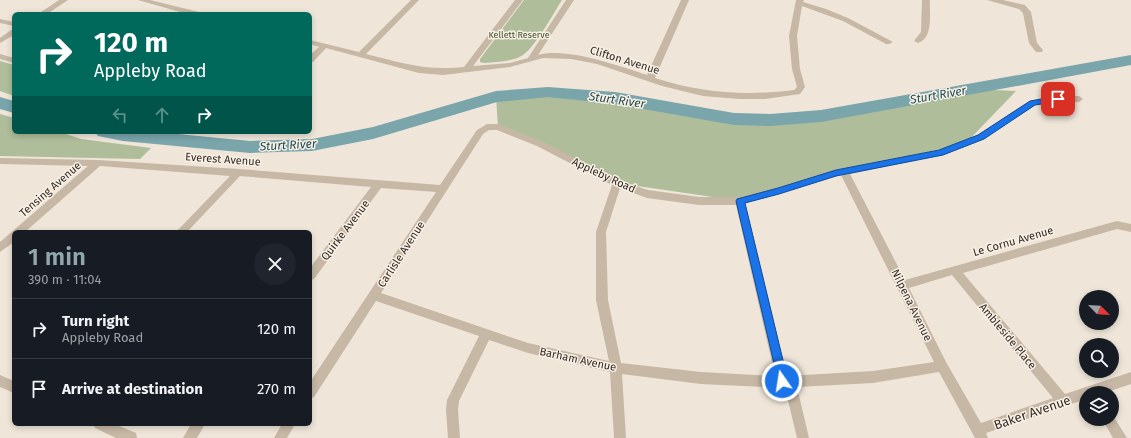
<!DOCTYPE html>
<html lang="en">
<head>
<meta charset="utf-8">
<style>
  :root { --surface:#171b24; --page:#20242c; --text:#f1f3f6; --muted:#9ea1a6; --line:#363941; --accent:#92a7ac }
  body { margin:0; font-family:"Fira Sans",sans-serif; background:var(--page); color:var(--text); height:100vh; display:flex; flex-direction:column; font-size:15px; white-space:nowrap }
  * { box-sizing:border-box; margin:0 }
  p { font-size:13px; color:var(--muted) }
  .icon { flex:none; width:22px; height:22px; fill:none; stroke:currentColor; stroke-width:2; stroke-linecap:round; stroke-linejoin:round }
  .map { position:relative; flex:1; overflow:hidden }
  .drawer { position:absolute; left:12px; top:230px; width:300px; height:196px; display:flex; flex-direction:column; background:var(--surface); border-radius:6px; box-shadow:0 2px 6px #0003 }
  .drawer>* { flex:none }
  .top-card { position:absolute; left:12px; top:12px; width:300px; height:122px; border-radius:6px; box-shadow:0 2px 6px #0003; background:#00695c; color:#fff; overflow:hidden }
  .needle { width:26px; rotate:114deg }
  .buttons { position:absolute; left:1079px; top:290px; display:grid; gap:8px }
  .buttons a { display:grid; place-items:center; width:40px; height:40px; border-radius:50%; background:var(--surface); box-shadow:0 2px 6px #0003; font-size:20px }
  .pin { position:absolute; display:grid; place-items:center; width:34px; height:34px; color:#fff; margin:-17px; border-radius:8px; box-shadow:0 2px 6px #0006 }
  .me { position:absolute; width:44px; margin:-22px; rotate:347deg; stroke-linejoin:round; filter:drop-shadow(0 0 3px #0008) }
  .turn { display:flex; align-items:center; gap:14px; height:84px; padding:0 16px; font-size:18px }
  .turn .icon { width:52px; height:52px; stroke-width:2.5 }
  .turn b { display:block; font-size:28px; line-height:34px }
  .lanes { display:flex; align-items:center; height:38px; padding:0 16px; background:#0003; justify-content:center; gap:20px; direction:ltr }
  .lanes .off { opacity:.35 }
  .round { display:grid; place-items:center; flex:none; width:42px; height:42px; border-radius:21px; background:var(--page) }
  .overview { display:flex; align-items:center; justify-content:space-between; height:68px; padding:0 16px }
  h1 { font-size:24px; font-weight:600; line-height:30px; color:var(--accent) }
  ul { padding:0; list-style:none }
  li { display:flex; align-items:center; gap:12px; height:60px; padding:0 16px; border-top:1px solid var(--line) }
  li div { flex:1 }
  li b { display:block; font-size:15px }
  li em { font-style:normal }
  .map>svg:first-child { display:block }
</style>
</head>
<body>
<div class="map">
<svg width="1131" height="438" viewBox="0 0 1131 438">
  <rect width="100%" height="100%" fill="#efe6d9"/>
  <path fill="#afbd9a" d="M 524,0 L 562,0 C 553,14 536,46 523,55 C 512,62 496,62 484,63 L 480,62 L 480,59 Z
    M 0,61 L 14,65 L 14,96 L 0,91 Z
    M 970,89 L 1016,91 L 966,143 L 836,173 L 740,201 L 617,183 L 498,127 L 496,97 L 548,92 L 615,98 L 734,119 L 770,120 L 821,116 Z
    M 0,114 L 14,118 L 14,132 L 60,132 L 81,139 L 151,148 L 140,159 L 0,156 Z"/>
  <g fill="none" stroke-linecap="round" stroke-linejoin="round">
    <path fill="#79a5ab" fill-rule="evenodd" d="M 1131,55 L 1131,65 L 821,122 L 770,126 L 734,125 L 615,104 L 548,97 L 497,102 L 373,139 L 312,151 L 250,153 L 123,141 L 98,136 L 95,132 L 157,132 L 250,141 L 312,139 L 373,127 L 496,91 L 548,87 L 615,92 L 734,113 L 770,114 L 821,110 Z
      M 0,97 L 14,101 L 14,113 L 0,109 Z"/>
    <path fill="#c7b7a5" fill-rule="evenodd" d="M 59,0 L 68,0 L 47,14 L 38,14 Z
      M 138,0 L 150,0 L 199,12 L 200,14 L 187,14 Z
      M 411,0 L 419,0 L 366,54 C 402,63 426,71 464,67 L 515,0 L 523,0 L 473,66 L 510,63 L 528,58 L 566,0 L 574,0 L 538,55 C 568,47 618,66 647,75 L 681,0 L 689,0 L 655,78 C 701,93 746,96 794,90 L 797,87 L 792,69 L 789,36 L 796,0 L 804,0 L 803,2 L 826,9 L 848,18 L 893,42 L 889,44 L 886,44 L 843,21 L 802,6 L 797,36 L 800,69 L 805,87 L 800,94 L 765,99 L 739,99 L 703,96 L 662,86 L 597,64 L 571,59 L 543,58 L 510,67 L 443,75 L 419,73 L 326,48 L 313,62 L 310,62 L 310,55 L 319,47 L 310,44 L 310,40 L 359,52 Z
      M 922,0 L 930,0 C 929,13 934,38 918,43 L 914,41 L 921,32 Z
      M 987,0 L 1003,0 L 1025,5 L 1031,12 L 1037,43 L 1043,50 L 1042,52 L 1036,52 L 1029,43 L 1023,13 L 1019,9 Z
      M 0,19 L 14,22 L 14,26 L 0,23 Z
      M 11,30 L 14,30 L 14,35 L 0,43 L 0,38 Z
      M 0,54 L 14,58 L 14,63 L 0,59 Z
      M 1058,96 L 1079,96 L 1083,99 L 1079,102 L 1058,102 L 1035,105 L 984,139 L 943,155 L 850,174 L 905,280 L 1117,221 L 1131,224 L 1131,232 L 1117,229 L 963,273 L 1065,394 L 1131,372 L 1131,384 L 1104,393 L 1086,393 L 1086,399 L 986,433 L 988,438 L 975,438 L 939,372 L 873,383 L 797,387 L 809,438 L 797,438 L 785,388 L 701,384 L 622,374 L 626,438 L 614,438 L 610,372 L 528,353 L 489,340 L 459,401 L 458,410 L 460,438 L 448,438 L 446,410 L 447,400 L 479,336 L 376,301 L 314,397 L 310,399 L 310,382 L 436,192 L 381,188 L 314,279 L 310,280 L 310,268 L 371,187 L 240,176 L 187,232 L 176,232 L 230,176 L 100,166 L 25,232 L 14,232 L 14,242 L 0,252 L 0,242 L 88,166 L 0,164 L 0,158 L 98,160 L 239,169 L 440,185 L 477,130 L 487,124 L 498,124 L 543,142 L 620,181 L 648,190 L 699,197 L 740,197 L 779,187 L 836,170 L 938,150 L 978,135 L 1030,101 ZM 489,130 L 497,130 L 537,146 L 612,185 L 596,232 L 596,300 L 609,361 L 528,343 L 381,293 L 483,134 ZM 841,175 L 934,362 L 873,371 L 787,376 L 745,203 ZM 620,188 L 647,198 L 699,205 L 736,205 L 775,376 L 701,372 L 621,363 L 608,300 L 606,232 ZM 952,275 L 1053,398 L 981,423 L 946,362 L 909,288 Z
      M 1112,414 L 1127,438 L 1113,438 L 1102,419 L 1112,419 Z
      M 191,424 L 205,424 L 197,438 L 183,438 Z
      M 282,424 L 295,424 L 287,438 L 274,438 Z"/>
    <path fill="#c7b7a5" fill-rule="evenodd" d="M 0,375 L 14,381 L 14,393 L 0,387 Z
      M 93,424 L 114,424 L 136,433 L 137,438 L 116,438 L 95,428 Z"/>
  </g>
  <path fill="#1a73e8" stroke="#114b97" d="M 1058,96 L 1060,97 L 1060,101 L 1035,105 L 984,139 L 943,155 L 836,176 L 779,194 L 745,203 L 788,381 L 786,385 L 782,387 L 779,385 L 736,201 L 737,199 L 778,188 L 836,170 L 939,150 L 978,135 L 1030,101 Z"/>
  <g text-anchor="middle" stroke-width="3" stroke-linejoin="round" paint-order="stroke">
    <g font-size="9" fill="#40502b" stroke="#f8f0e4">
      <text x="519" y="38">Kellett Reserve</text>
    </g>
    <g font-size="11" fill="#332b26" stroke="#f8f0e4">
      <text transform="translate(625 60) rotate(17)" y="4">Clifton Avenue</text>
      <text transform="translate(223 159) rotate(4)" y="4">Everest Avenue</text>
      <text transform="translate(604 175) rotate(25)" y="4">Appleby Road</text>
      <text transform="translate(50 189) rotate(-41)" y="4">Tensing Avenue</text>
      <text transform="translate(345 230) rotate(-53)" y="4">Quirke Avenue</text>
      <text transform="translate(1013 241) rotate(-16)" y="4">Le Cornu Avenue</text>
      <text transform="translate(401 254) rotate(-57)" y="4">Carlisle Avenue</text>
      <text transform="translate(912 305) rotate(64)" y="4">Nilpena Avenue</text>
      <text transform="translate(1008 336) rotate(50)" y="4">Ambleside Place</text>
      <text transform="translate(578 359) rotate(12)" y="4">Barham Avenue</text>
    </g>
    <g font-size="12" font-style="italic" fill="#1e4a52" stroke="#f8f0e4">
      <text transform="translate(938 95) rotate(-10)" y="4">Sturt River</text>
      <text transform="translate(617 100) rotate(8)" y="4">Sturt River</text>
      <text transform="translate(288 145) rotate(-3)" y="4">Sturt River</text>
    </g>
    <g font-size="13" fill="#332b26" stroke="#f8f0e4">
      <text transform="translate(1032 412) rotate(-19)" y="5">Baker Avenue</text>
    </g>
  </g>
</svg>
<div class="buttons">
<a><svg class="needle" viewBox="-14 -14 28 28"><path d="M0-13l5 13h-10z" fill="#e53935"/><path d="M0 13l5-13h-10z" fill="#9ea1a6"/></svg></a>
<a><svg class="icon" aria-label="search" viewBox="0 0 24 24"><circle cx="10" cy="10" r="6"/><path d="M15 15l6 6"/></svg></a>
<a><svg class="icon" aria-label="layers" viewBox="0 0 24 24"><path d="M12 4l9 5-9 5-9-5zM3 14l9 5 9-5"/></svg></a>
</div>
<div class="pin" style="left:1058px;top:99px;background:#d93025"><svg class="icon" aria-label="arrive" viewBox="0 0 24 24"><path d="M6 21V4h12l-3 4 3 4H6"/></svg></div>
<svg class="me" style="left:782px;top:381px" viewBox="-20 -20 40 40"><circle r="17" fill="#1a73e8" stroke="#fff" stroke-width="3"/><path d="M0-11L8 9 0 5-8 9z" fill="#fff"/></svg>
<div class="top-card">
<div class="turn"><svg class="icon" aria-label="right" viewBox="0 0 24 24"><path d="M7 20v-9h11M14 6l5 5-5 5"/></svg><div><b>120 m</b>Appleby Road</div></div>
<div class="lanes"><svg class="icon off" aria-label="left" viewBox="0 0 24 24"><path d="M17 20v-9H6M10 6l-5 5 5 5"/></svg><svg class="icon off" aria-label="ahead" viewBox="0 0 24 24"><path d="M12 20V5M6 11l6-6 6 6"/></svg><svg class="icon" aria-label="right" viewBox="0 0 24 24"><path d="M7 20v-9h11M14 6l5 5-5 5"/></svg></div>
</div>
<section class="drawer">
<div class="overview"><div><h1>1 min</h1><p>390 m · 11:04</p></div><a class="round"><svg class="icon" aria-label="close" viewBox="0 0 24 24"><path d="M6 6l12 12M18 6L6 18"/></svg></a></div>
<ul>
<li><svg class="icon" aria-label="right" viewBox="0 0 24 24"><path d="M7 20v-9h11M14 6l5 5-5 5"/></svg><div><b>Turn right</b><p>Appleby Road</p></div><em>120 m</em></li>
<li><svg class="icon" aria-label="arrive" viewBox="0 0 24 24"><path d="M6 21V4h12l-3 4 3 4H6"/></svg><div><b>Arrive at destination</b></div><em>270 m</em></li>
</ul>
</section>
</div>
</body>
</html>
